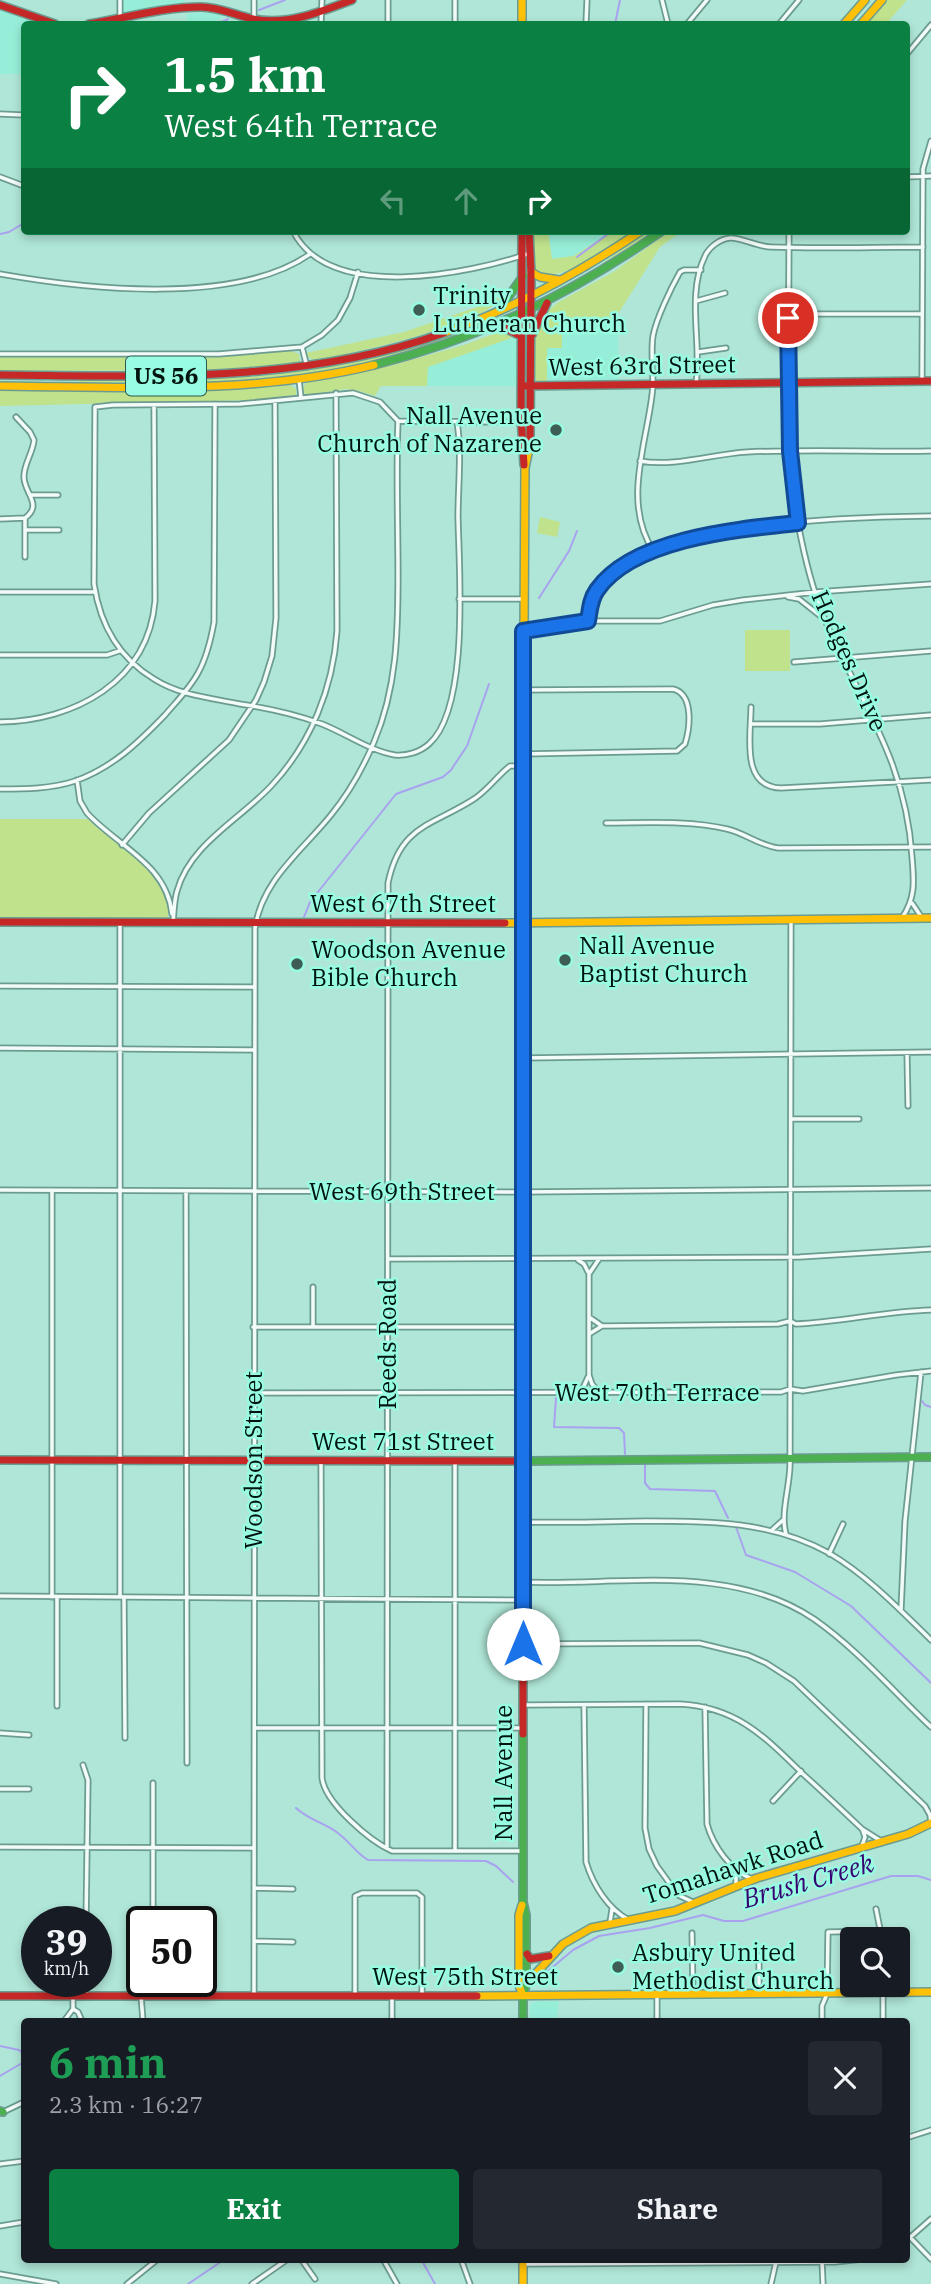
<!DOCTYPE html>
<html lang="en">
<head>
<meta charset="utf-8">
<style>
  :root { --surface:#171b24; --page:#242831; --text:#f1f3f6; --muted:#9ea1a6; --accent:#0b8043 }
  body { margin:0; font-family:"IBM Plex Serif",serif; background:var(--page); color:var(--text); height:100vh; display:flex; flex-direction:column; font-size:26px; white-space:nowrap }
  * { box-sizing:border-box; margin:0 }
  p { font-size:23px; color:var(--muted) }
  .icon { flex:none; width:38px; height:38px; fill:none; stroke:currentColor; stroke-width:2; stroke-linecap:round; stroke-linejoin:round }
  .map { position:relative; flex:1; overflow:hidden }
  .details { position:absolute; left:21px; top:2018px; width:889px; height:245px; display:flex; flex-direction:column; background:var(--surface); border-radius:7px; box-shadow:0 4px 10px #0003 }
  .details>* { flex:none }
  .hud { position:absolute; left:21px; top:21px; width:889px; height:214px; border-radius:7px; box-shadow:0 4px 10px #0003; background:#0b8043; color:#fff; overflow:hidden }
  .buttons { position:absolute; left:840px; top:1927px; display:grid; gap:14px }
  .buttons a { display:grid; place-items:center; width:70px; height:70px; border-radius:7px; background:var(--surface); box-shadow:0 4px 10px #0003; font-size:35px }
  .speed { position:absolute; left:21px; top:1906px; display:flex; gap:14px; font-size:35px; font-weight:700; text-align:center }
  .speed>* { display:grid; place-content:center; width:91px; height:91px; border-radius:50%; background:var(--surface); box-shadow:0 4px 10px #0003; line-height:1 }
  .speed small { font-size:18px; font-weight:400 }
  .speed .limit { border:4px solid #111; border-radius:10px; background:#fff; color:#111 }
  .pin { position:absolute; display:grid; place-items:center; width:60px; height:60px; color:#fff; margin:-30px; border:4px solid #fff; border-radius:50%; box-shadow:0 2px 7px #0007 }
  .me { position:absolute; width:77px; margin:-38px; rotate:0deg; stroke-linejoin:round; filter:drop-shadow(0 0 5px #0008) }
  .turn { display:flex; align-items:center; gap:24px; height:147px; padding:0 28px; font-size:32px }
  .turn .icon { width:91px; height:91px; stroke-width:2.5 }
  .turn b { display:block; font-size:49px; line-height:60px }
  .lanes { display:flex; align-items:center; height:66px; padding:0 28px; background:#0003; justify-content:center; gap:35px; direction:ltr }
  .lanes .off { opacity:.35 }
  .round { display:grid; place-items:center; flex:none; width:74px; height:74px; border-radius:7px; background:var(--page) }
  .overview { display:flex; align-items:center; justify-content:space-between; height:119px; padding:0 28px }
  h1 { font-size:42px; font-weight:700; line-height:52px; color:#1e9e55 }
  .cta { display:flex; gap:14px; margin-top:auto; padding:14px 28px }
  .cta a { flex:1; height:80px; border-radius:7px; background:var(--accent); color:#fff; font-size:28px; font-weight:700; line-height:80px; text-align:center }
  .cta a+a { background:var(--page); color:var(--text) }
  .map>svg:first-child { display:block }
</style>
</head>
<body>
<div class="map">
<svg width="931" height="2284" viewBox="0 0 931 2284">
  <rect width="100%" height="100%" fill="#afe6d7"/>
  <path fill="#97eed8" d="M 123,0 L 184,0 L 184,2 L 180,6 L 126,15 L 123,12 Z
    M 0,10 L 41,24 L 24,24 L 24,74 L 0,74 Z
    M 210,12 L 225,15 L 211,24 L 187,24 L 187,14 Z
    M 548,231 L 612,231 L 573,256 L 552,259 Z
    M 618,322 L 619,381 L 547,382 L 547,348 L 562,347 L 562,323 Z
    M 514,337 L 518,340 L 518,386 L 427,386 L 427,367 Z
    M 535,2001 L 559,2001 L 557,2021 L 529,2021 L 530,2005 Z"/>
  <path fill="#c0e28d" d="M 888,0 L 907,0 L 886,24 L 867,24 Z
    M 530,231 L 548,231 L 552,259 L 574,256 L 612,231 L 632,231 C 612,244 555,291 534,269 Z
    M 646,231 L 657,231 L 591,274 L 590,273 Z
    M 670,231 L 682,231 L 660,247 L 618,314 L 618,322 L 562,323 L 562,348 L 547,348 L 547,382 L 537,382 L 534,374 L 535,338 L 546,313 L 557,303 L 615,271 Z
    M 503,295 L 505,297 C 481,324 352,355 313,360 L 306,355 L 306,353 L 404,332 L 492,302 Z
    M 501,331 L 508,331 L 508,334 L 514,337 L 428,367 L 427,386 L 381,386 L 375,396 L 359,391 L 345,389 L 309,395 L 304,393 L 303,387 L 307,382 L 393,365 L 464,345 Z
    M 453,333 L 454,337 C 385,362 313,376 240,381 C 186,385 132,382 79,382 L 79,380 C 148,378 218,382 287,373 C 344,366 399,351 453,333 Z
    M 288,350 L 299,354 L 300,361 L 288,365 L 231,370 L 0,371 L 0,356 L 217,356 Z
    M 290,385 L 296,389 L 296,395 L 261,400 L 0,406 L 0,391 L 213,390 Z
    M 540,517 L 560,522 L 557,537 L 537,533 Z
    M 745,630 L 790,630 L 790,671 L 745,671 Z
    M 0,819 L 88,819 C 115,847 174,871 168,917 L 165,920 L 0,919 Z"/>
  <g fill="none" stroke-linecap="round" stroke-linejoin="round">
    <path stroke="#a9a2ef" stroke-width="2" d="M 259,10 L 285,0
      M 218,24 L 228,19
      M 615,24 L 620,0
      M 0,234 L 9,232 L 24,223
      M 577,257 L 612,231
      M 539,598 L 569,551 L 577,531
      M 304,917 L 310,902 L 396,794 L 443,777 L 451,770 L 467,746 L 489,684
      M 556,1398 L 554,1427 L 619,1428 L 624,1433 L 625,1454
      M 922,1401 L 925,1405 L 931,1407
      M 645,1465 L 645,1483 L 650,1489 L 715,1491 L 728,1518
      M 736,1527 L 746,1555 L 795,1572 L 851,1606 L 931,1683
      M 296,1808 C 310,1821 326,1823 339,1834 C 350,1842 356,1853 368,1860 L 486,1861 L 496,1866 L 513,1882
      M 541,1977 L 573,1950 L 599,1936 L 650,1928 L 703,1915 L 724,1921 L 743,1921 L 891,1876 L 918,1876 L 931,1880
      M 0,2046 L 19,2050 L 24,2054
      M 0,2076 L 24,2062
      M 421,2259 L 435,2284
      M 188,2284 L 225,2259"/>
    <g stroke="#6c9c91" stroke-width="7">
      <path id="street" d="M 254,0 L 254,24
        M 662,0 L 668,24
        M 120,19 L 120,0
        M 321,24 L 322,0
        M 388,24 L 388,0
        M 455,24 L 455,0
        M 586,24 L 587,0
        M 687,24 L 707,0
        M 779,24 L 799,0
        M 906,55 L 931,25
        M 0,114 L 24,115
        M 0,177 L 24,186
        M 906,177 L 931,176
        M 293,231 C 329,303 470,274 530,253
        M 789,231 C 789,286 788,341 789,396 C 789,438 789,481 798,523 C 804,555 812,589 825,620 C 861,704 906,760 912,857 C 914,881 916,897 902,918
        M 0,274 C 85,289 236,306 310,254
        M 696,301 L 725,293
        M 808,314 L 922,314
        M 302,347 L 307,367
        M 698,352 L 726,348
        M 0,354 L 219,354 L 302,347 L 322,335 L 338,320 L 350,298 L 358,272
        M 299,379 L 301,398
        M 922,381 L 923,169 L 931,141
        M 696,384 C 702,343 686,295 705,256 C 709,247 720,239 730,238 C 740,237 758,247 771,247 C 822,249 872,247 923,247
        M 457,422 C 462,452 458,486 458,517 C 459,569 470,708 429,744 C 420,752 407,756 395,755 C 370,751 345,733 322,724 C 295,714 267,708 240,704 C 210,698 179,695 154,679 C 119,658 100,624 94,584 L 95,407 L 113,405 L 240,404 L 353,393 L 380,402 L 398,421 L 521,422
        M 640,461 C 675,467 712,454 747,452 C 808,449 870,452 931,451
        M 31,495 L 58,495
        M 25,518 L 25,557
        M 0,519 L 25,518 C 43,505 25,494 24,478 C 23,465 33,453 34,440 L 30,432 L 16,417
        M 25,530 L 59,530
        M 654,552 C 622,504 646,446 652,395 C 655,376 650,356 653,336 C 656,319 671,288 680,272 L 684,270 L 701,270
        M 0,592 L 95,592
        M 788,597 L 799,599 L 823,618
        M 459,599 L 523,599
        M 588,621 C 590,610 591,600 597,590 C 646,520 851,517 931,516
        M 523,630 L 588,621 L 660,621 L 713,605 L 743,600 L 816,592 L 931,584
        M 0,655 L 107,655 L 119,651
        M 794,662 L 931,651
        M 751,707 C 751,735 740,787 781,788 L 931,780
        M 0,722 C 74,721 148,682 155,601 L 154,405
        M 751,724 L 820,724 L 931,715
        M 523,754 L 677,751 L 685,744 C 690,728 694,694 673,689 L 523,690
        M 77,780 L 80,801 L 87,813 C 117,846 167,864 172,914
        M 0,789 C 25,789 51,789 75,781 C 112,768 138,743 165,715 C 177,701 190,688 198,673 C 207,657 211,639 214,622 L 215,404
        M 606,823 C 646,823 688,820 727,829 C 745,833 758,845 778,848 L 931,847
        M 122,845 L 149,813 L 229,740 L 256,700 L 264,682 L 272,656 L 276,618 L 275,401
        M 912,903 L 922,918
        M 173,923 C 174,912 174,901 177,891 C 190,844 241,819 272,785 C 311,743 333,688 337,631 L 336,393
        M 0,986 L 253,987
        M 0,1048 L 254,1050
        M 907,1053 L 908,1106
        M 524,1058 L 931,1052
        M 791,1119 L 859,1119
        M 0,1190 L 522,1192 L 931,1188
        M 186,1191 L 187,1763
        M 388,1259 L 800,1257 L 931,1249
        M 578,1260 L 584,1264 L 588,1272
        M 589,1317 L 602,1326 L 778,1324 L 790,1321 L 796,1324 C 842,1322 886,1311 931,1310
        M 253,1327 L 522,1327
        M 313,1327 L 313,1287
        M 589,1334 L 602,1326
        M 599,1392 L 592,1384 L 589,1375 L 589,1274 L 599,1259
        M 254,1393 L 781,1392 L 790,1389 L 803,1391 L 896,1375 L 931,1371
        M 577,1393 L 583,1388 L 588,1377
        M 321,1461 L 322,1778 C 325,1803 370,1841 392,1851 L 523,1851
        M 455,1461 L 455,1851
        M 523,1522 C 564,1523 605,1522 646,1521 C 710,1521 771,1521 829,1553 C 868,1576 899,1609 931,1640
        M 772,1530 L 783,1520
        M 786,1534 C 780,1514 790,1486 790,1464 L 791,920
        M 829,1554 L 843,1524
        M 523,1582 C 619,1586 729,1562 814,1619 C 857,1649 893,1691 931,1727
        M 0,1596 L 523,1600
        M 52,1597 L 52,1191
        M 57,1597 L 57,1706
        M 120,1597 L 120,922
        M 124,1597 L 125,1738
        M 901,1610 L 905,1521 L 921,1372
        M 523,1644 L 699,1643 L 748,1655 L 766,1663 L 794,1681 L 925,1806 L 930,1815 L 931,1823
        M 646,1704 L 645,1828 L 649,1849 L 657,1866 L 678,1895 L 695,1903
        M 523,1705 L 680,1704 C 737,1707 765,1737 803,1774 C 823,1792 843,1811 862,1829 L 881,1841
        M 584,1705 L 586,1862 C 593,1885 608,1909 629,1920
        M 705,1707 L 707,1824 C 713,1846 731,1871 752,1879
        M 254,1728 L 523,1728
        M 0,1733 L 29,1735
        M 83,1765 L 88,1780 L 86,1922
        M 153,1783 L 153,1922
        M 0,1789 L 29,1789
        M 773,1801 L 801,1771
        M 862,1846 L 865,1837 L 863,1831
        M 0,1847 L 254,1848
        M 387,1848 L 388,883 C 400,825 432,826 474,799 C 488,790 497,776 510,766 L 523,766
        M 736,1886 L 736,1871
        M 254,1888 L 293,1889
        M 876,1909 L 882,1939
        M 610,1922 L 612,1909
        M 692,1933 L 693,1994
        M 254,1941 L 293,1942
        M 759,1956 L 759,1994
        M 86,1981 L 86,1996
        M 153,1981 L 154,1996
        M 891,1993 L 891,1984
        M 657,1995 L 657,2021
        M 141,1996 L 143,2021
        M 254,1996 L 255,928 C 262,880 302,851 331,815 C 349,793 363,768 374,742 C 397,688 398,632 398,575 C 398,524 396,472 398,421
        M 355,1997 L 355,1896 L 362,1893 L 417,1893 L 422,1897 L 422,1996
        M 392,1997 L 392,2021
        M 73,2009 L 73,1996
        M 64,2021 L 73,2009 L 78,2012 L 82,2021
        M 822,2021 L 822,2006 L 827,1994 L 828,1932 L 879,1931
        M 883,2021 L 883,1993
        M 1,2113 L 24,2102
        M 906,2138 L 931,2130
        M 0,2164 L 24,2161
        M 0,2226 L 24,2222
        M 906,2233 L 931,2259
        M 906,2241 L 931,2219
        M 301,2259 L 315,2279
        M 383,2259 L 397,2284
        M 461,2259 L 470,2284
        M 822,2261 L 823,2284
        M 523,2264 L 835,2262 L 863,2259
        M 0,2274 L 56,2284
        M 127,2284 L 158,2259
        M 252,2284 L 288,2259
        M 771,2284 L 776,2262"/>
    </g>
    <g stroke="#6c9c91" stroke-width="10">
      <path id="fast" d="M 500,309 L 523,276
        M 374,365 C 484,337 569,295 662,231
        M 523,795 L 523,1196
        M 528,1461 L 931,1457
        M 523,1734 L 523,1902 L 526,1915 L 526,1985 L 523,1996 L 523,2021
        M 0,2111 L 3,2112"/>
    </g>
    <g stroke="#6c9c91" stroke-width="10">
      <path id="slow" d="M 522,0 L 522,24
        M 844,24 L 865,0
        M 861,24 L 882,0
        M 531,272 L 540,277 L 559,280
        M 444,333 C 515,308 579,273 641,231
        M 0,386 C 124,387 252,395 374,365
        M 523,795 L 525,468 L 530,444
        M 505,923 L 931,918
        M 522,1905 L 519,1915 L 519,1985 L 523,1996
        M 528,1982 L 563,1944 L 591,1928 L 675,1911 L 757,1878 L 908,1834 L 931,1823
        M 477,1996 L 931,1992
        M 523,2259 L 523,2284"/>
    </g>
    <g stroke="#6c9c91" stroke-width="10">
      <path id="jam" d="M 0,5 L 55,24
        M 89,24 C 126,18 163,7 201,7 C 219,7 235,15 253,19 C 287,26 320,12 352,0
        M 522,231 L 521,416 L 524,465
        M 529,231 L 531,272 L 530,444
        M 498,325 L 521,336
        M 532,335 L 547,303
        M 0,375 C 150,376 300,384 444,333
        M 522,386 L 931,381
        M 0,922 L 505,923
        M 523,1196 L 523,1734
        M 0,1460 L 528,1461
        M 527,1954 L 530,1959 L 549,1956
        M 0,1996 L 477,1996"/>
    </g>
    <use href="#street" stroke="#f3fbf9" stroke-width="3.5"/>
    <use href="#fast" stroke="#4caf50" stroke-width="7"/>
    <use href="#slow" stroke="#ffc107" stroke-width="7"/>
    <use href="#jam" stroke="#c62828" stroke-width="7"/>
  </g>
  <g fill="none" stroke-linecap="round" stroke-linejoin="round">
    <g stroke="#114b97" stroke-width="18">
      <path id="route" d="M 523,1644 L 523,631 L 588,621 C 590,610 590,600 597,590 C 633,538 740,529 798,523 L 790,451 L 788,318"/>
    </g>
    <use href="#route" stroke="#1a73e8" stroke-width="12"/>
  </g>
  <g fill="#3e5e55" stroke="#98fce2" stroke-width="2.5">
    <circle cx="419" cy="310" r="7"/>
    <circle cx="556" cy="430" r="7"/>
    <circle cx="565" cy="960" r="7"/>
    <circle cx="297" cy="964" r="7"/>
    <circle cx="618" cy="1967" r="7"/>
  </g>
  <g text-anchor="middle" stroke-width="5" stroke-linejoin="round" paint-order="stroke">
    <rect fill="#98fce2" stroke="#2e5a4e" stroke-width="2" x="126" y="356.5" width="80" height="39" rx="5"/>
    <g font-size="23" font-weight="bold" fill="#01140f">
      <text x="166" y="384">US 56</text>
    </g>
    <g font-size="24" fill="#01140f" stroke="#98fce2" text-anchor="start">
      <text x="433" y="304">Trinity<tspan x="433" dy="28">Lutheran Church</tspan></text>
      <text x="542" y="424" text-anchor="end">Nall Avenue<tspan x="542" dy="28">Church of Nazarene</tspan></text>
      <text x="579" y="954">Nall Avenue<tspan x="579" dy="28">Baptist Church</tspan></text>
      <text x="311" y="958">Woodson Avenue<tspan x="311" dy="28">Bible Church</tspan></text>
      <text x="632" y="1961">Asbury United<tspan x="632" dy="28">Methodist Church</tspan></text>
    </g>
    <g font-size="24" fill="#01140f" stroke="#98fce2">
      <text transform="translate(642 366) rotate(-1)" y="8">West 63rd Street</text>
      <text transform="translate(849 661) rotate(66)" y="8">Hodges Drive</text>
      <text x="403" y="912">West 67th Street</text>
      <text x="402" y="1200">West 69th Street</text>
      <text transform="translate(388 1344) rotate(-90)" y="8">Reeds Road</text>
      <text x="657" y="1401">West 70th Terrace</text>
      <text x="403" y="1450">West 71st Street</text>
      <text transform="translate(254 1460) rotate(-90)" y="8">Woodson Street</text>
      <text transform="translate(504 1773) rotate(-90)" y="8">Nall Avenue</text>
      <text transform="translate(733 1868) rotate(-18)" y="8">Tomahawk Road</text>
      <text x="465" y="1985">West 75th Street</text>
    </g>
    <g font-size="26" font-style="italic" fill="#36026f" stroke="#98fce2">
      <text transform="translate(808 1881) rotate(-16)" y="9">Brush Creek</text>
    </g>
  </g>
</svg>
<div class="buttons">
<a><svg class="icon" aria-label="search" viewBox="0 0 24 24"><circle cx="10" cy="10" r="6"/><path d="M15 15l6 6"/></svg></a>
</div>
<div class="speed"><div>39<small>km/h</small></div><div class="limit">50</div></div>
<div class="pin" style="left:788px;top:318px;background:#d93025"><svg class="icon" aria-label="arrive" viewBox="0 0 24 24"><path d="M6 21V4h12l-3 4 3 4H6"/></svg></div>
<svg class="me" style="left:523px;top:1644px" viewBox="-20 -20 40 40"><circle r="19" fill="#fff"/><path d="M0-13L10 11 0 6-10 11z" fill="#1a73e8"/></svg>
<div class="hud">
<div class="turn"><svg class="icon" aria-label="right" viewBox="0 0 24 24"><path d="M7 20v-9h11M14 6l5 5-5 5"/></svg><div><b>1.5 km</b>West 64th Terrace</div></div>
<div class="lanes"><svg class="icon off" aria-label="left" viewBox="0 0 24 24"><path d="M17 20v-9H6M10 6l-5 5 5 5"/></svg><svg class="icon off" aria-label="ahead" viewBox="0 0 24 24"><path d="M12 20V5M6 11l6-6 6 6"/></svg><svg class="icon" aria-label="right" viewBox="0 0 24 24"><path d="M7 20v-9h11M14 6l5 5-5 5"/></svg></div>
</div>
<section class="details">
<div class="overview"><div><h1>6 min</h1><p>2.3 km · 16:27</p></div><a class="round"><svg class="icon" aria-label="close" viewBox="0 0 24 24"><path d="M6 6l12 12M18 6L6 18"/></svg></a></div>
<div class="cta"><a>Exit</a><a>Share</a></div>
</section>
</div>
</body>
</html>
